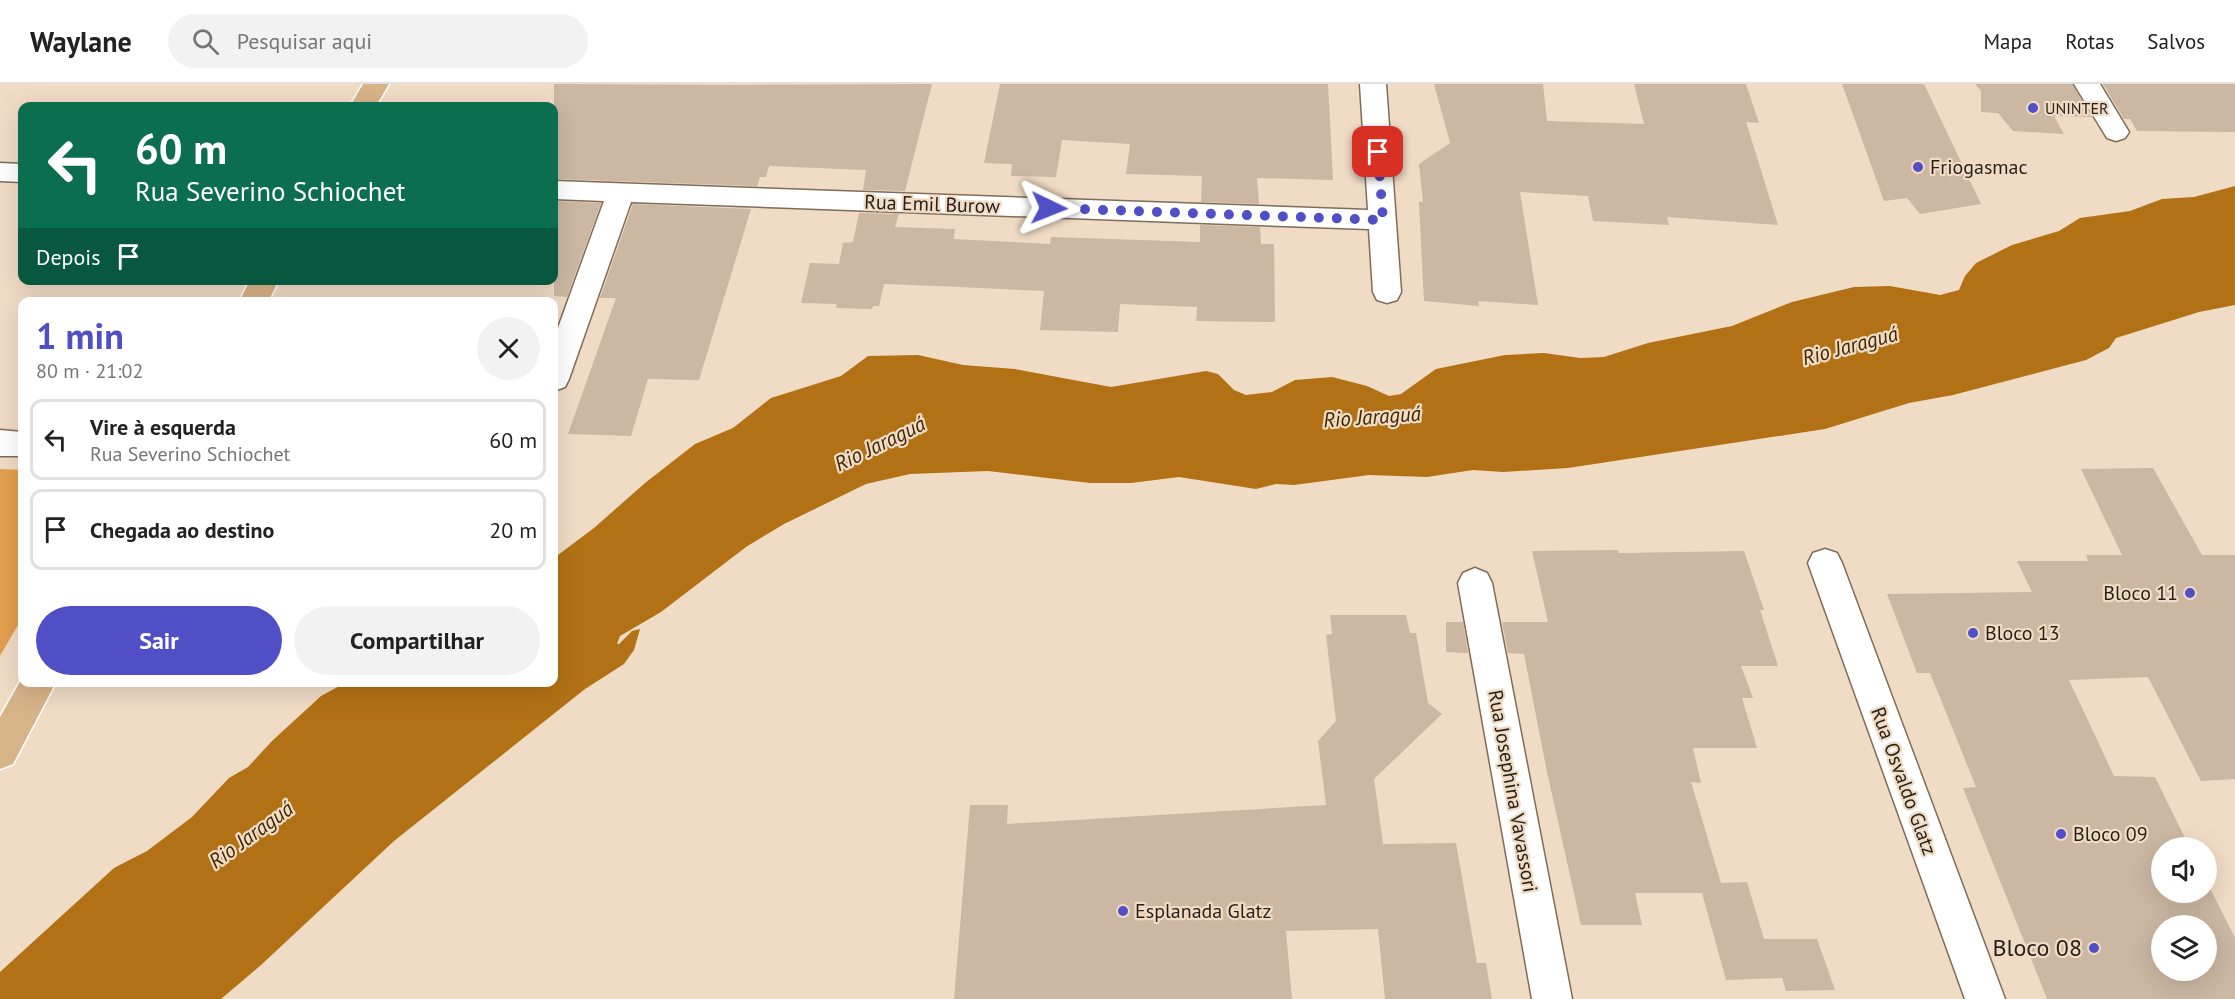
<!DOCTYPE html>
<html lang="pt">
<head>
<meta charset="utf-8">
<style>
  :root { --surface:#fff; --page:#f2f2f2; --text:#222; --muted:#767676; --line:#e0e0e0; --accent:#504fc5 }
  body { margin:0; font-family:"PT Sans",sans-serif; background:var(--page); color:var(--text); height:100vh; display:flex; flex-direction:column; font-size:22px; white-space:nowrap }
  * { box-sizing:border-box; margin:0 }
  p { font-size:20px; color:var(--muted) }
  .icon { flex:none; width:33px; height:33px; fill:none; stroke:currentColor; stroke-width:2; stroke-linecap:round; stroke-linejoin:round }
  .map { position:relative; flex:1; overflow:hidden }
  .drawer { position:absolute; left:18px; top:213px; width:540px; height:390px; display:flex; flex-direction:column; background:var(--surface); border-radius:12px; box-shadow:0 6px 24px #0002 }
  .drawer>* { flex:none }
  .hud { position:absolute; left:18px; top:18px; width:540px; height:183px; border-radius:12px; box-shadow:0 6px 24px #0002; background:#0b6e4f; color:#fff; overflow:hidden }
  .tools { position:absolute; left:2151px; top:753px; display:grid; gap:12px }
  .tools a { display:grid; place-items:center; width:66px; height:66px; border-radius:50%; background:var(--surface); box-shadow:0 6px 24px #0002; font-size:30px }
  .pin { position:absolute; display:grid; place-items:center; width:51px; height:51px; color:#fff; margin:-26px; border-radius:12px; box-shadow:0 3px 9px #0006 }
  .me { position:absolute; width:66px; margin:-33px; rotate:92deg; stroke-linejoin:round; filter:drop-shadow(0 0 4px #0008) }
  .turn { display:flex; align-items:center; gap:21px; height:126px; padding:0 18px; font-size:27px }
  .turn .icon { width:78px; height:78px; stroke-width:2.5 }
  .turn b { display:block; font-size:42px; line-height:51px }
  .then { display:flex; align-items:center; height:57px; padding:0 18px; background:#0003; gap:12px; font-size:22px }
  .round { display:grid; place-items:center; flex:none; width:63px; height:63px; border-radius:32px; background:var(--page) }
  .summary { display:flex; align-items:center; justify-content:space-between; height:102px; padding:0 18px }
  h1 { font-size:36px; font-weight:800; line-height:45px; color:var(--accent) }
  .action { display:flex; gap:12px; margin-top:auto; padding:12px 18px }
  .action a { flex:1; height:69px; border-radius:36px; background:var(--accent); color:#fff; font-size:24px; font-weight:800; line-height:69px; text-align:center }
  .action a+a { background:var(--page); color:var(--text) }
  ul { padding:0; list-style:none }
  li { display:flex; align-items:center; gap:18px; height:81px; margin:0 12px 9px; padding:0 6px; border:3px solid var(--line); border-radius:12px }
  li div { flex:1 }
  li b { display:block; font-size:22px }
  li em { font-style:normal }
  header { display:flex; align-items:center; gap:36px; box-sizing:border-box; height:84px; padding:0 30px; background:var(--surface); border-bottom:2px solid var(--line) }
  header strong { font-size:28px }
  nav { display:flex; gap:33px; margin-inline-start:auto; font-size:21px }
  .search { width:420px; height:54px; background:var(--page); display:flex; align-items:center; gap:15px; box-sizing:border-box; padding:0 21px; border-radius:33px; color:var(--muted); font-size:22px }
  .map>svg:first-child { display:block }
</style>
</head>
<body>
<header>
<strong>Waylane</strong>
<div class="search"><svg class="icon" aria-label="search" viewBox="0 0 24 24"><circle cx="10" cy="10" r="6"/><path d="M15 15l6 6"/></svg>Pesquisar aqui</div>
<nav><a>Mapa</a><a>Rotas</a><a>Salvos</a></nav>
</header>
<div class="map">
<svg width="2235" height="915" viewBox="0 0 2235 915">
  <rect width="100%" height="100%" fill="#f0dbc5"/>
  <path fill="#e39f4e" d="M 0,385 L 22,386 L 22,534 L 0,572 Z"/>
  <path fill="#b27114" d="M 2235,102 L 2235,221 L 2199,228 L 2116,254 L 2109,264 L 2086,276 L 1953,311 L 1909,319 L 1825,345 L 1568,384 L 1503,388 L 1473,386 L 1427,393 L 1369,391 L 1294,401 L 1276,400 L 1256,405 L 1179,393 L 1131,399 L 1090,399 L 988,387 L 910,390 L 866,400 L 784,440 L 746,463 L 661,528 L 620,552 L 617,560 L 619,560 L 632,547 L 640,545 L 634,566 L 624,580 L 585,605 L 394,757 L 261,881 L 221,915 L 0,915 L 0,888 L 114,784 L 147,767 L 192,733 L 229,694 L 248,683 L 272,657 L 321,612 L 345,599 L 554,598 L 554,474 L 594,444 L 645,399 L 695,360 L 733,344 L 771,314 L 841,292 L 868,272 L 918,271 L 963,281 L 1015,285 L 1111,303 L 1206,287 L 1218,290 L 1234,306 L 1246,311 L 1272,308 L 1295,296 L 1332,293 L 1367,302 L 1389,312 L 1401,310 L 1436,285 L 1505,271 L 1544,269 L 1580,274 L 1604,273 L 1648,259 L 1732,242 L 1792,218 L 1854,203 L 1890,202 L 1940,211 L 1959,206 L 1965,192 L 1976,179 L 2012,161 L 2059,147 L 2080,134 L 2130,127 L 2162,115 L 2194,113 Z"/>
  <path fill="#cbb7a2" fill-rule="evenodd" d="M 554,0 L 733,1 L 932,0 L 905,107 L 863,106 L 866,86 L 769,82 L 766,93 L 760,93 L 757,102 L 554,95 Z
    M 1000,0 L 1328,0 L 1333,96 L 1257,94 L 1259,120 L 1201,118 L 1202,92 L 1126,90 L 1130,60 L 1062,56 L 1056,93 L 1011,92 L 1012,80 L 984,79 Z
    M 1434,0 L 1543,0 L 1547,37 L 1644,40 L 1634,0 L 1746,0 L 1759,39 L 1746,38 L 1778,141 L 1667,133 L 1669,141 L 1593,137 L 1588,112 L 1520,108 L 1538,221 L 1478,217 L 1479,222 L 1424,217 L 1419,118 L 1423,118 L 1419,80 L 1450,59 Z
    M 1842,0 L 1924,0 L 1981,120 L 1920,130 L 1907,114 L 1884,117 Z
    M 1975,0 L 2072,0 L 2092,33 L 2054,32 L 2064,50 L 2013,47 L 1998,29 L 1981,28 L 1981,7 Z
    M 2103,0 L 2235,0 L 2235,48 L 2137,47 L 2130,35 L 2124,35 Z
    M 554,117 L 601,119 L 567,213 L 554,212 Z
    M 633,120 L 751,125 L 699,296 L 648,295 L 631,352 L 568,350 L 616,214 L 600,214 Z
    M 859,129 L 899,130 L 895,143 L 955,145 L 954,155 L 1050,160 L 1051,153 L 1200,158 L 1200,141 L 1260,143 L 1261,160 L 1274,160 L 1275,238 L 1196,237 L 1197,223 L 1120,220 L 1118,248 L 1040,246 L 1044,207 L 937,202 L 884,200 L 879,222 L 873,222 L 872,225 L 836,224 L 837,220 L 801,219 L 810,179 L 839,180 L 843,159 L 853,158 Z
    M 2153,384 L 2202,471 L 2235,471 L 2235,695 L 2201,697 L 2148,593 L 2069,596 L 2114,692 L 2155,693 L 2190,764 L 2162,764 L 2162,808 L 2206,808 L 2206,796 L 2235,854 L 2235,915 L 2047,915 L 1963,704 L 1976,703 L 1945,626 L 1930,589 L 1917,589 L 1887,510 L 2032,508 L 2017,477 L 2088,477 L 2086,471 L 2122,471 L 2081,385 ZM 2162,842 L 2206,842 L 2206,886 L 2162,886 Z
    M 1618,466 L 1619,469 L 1744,467 L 1764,526 L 1760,526 L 1778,582 L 1741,582 L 1753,614 L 1742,614 L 1757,664 L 1693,664 L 1701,699 L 1691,698 L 1721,799 L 1747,798 L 1764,855 L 1817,855 L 1835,906 L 1786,907 L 1782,894 L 1726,896 L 1702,809 L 1635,809 L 1642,841 L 1581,841 L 1547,688 L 1524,570 L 1508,569 L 1502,538 L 1548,538 L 1532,467 Z
    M 1330,531 L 1406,531 L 1410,549 L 1416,549 L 1428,619 L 1442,630 L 1374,695 L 1383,760 L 1456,759 L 1477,879 L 1486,879 L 1492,915 L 1385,915 L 1378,845 L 1286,847 L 1292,915 L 954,915 L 970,721 L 1008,721 L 1007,740 L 1326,721 L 1318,657 L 1336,637 L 1326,551 L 1332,550 Z
    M 1446,538 L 1463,538 L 1468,569 L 1446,568 Z"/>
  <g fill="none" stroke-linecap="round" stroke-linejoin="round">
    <g stroke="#7f6c59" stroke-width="3">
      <path id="minor" d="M 1360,0 L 1386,0 L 1401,208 L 1397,216 L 1387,219 L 1377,216 L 1373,208 L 1369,145 L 631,118 L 569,295 L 565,303 L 554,307 L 554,255 L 604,117 L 554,115 L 554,97 L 1368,126 Z
        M 2074,0 L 2100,0 L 2129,48 L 2125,54 L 2116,57 L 2107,54 Z
        M 0,79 L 22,80 L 22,98 L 0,97 Z
        M 0,346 L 22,348 L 22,372 L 0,372 Z
        M 1825,465 L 1837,469 L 1842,479 L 2005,915 L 1965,915 L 1808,479 L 1813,469 Z
        M 1475,484 L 1487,489 L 1492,499 L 1572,915 L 1532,915 L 1458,499 L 1463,489 Z"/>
    </g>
    <g stroke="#fff" stroke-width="3">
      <path id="major" d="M 363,0 L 389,0 L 376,22 L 350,22 Z
        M 250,196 L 279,196 L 268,218 L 239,218 Z
        M 22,594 L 22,598 L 56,598 L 13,680 L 0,685 L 0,633 Z"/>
    </g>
    <use href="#minor" fill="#fff" fill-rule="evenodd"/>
    <use href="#major" fill="#d7b388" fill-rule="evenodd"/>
  </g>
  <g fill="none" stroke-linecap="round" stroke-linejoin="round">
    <path stroke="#504fc5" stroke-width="10" stroke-dasharray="0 18" d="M 1049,124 L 1383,136 L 1378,68"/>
  </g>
  <g fill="#504fc5" stroke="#f0dbc5" stroke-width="2">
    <circle cx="2033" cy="24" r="6"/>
    <circle cx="1918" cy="83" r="6"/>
    <circle cx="2190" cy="509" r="6"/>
    <circle cx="1973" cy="549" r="6"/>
    <circle cx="2061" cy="750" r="6"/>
    <circle cx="1123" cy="827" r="6"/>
    <circle cx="2094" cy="864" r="6"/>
  </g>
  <g text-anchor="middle" stroke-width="4.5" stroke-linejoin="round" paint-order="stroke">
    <g font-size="16" fill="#271f17" stroke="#f0dbc5" text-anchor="start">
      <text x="2045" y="30">UNINTER</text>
    </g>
    <g font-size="20" fill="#271f17" stroke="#f0dbc5" text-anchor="start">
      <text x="1930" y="90">Friogasmac</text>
      <text x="2178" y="516" text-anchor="end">Bloco 11</text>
      <text x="1985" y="556">Bloco 13</text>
      <text x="2073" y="757">Bloco 09</text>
      <text x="1135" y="834">Esplanada Glatz</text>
    </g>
    <g font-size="20" fill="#271f17" stroke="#f0dbc5">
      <text transform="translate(932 120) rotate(2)" y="7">Rua Emil Burow</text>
      <text transform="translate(1904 697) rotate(70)" y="7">Rua Osvaldo Glatz</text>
      <text transform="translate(1513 707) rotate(80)" y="7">Rua Josephina Vavassori</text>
    </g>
    <g font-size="21" font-style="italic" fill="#412602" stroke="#f0dbc5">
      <text transform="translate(1850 262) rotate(-15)" y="7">Rio Jaraguá</text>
      <text transform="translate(1372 333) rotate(-4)" y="7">Rio Jaraguá</text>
      <text transform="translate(880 360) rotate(-26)" y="7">Rio Jaraguá</text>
      <text transform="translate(251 751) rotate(-36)" y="7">Rio Jaraguá</text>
    </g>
    <g font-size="24" fill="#271f17" stroke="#f0dbc5" text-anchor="end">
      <text x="2082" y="872">Bloco 08</text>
    </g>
  </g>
</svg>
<div class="tools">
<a><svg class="icon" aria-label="sound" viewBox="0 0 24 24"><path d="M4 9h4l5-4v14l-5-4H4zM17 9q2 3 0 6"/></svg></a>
<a><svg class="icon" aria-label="layers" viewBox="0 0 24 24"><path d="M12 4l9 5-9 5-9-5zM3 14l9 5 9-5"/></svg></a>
</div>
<div class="pin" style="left:1378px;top:68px;background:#d93025"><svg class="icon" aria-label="arrive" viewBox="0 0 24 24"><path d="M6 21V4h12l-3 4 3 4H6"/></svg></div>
<svg class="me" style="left:1049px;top:124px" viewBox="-20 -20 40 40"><path d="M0-17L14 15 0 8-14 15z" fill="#504fc5" stroke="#fff" stroke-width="4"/></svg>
<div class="hud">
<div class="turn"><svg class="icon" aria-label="left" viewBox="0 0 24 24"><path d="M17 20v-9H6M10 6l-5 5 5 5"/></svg><div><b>60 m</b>Rua Severino Schiochet</div></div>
<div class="then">Depois<svg class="icon" aria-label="arrive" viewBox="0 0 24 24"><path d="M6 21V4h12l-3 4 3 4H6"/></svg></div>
</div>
<section class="drawer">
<div class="summary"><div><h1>1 min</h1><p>80 m · 21:02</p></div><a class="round"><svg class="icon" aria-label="close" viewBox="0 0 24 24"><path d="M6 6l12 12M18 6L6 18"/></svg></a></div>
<ul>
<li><svg class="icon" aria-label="left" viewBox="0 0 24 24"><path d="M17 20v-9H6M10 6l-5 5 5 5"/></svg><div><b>Vire à esquerda</b><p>Rua Severino Schiochet</p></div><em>60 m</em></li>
<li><svg class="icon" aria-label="arrive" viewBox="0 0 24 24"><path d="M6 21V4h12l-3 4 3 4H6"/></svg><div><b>Chegada ao destino</b></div><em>20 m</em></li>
</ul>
<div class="action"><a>Sair</a><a>Compartilhar</a></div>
</section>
</div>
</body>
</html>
